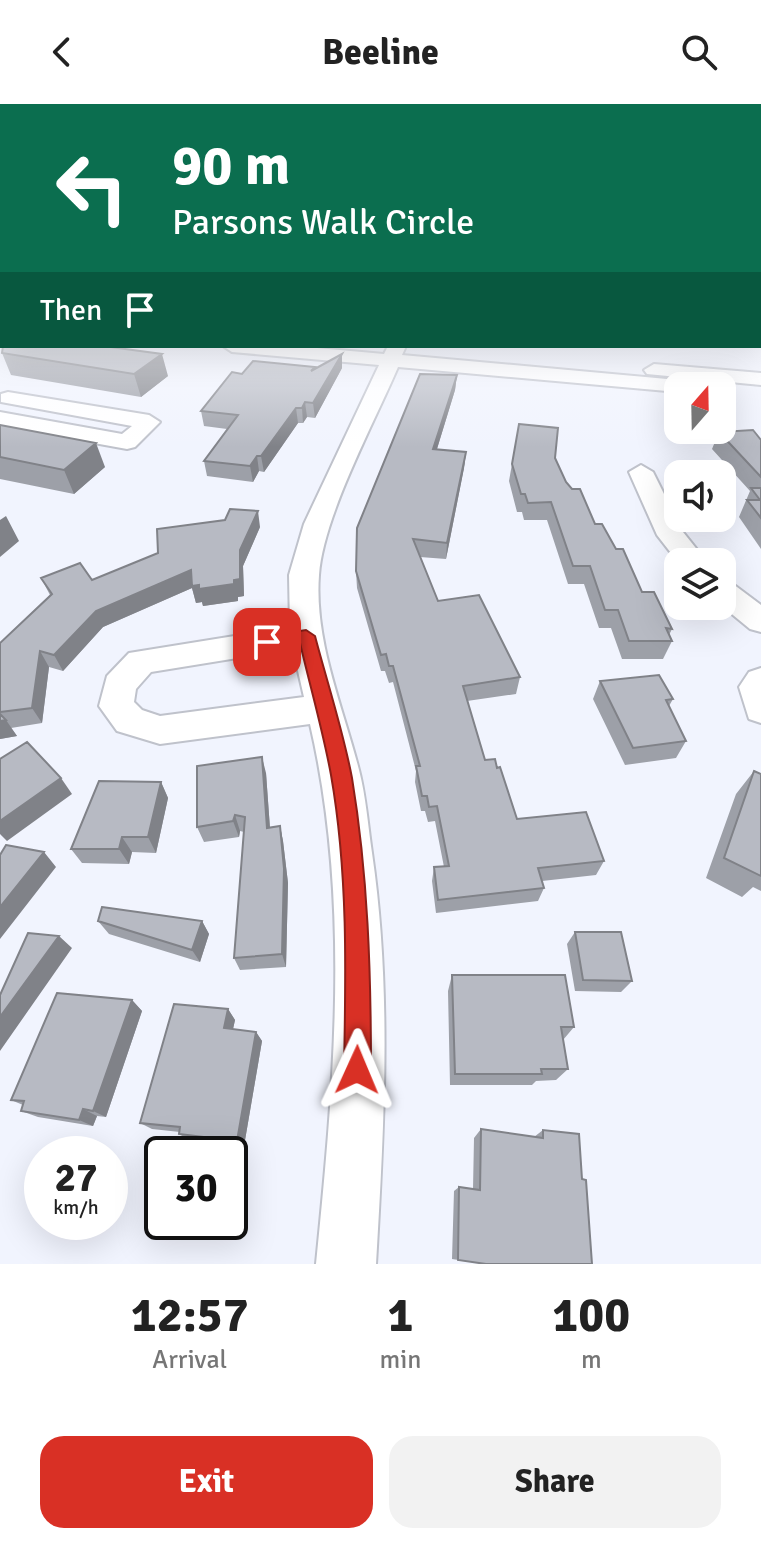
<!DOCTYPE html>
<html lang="en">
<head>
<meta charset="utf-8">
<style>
  :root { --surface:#fff; --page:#f2f2f2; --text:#222; --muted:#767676; --accent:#d93025 }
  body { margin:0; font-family:Signika,sans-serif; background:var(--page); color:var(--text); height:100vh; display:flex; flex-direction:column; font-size:30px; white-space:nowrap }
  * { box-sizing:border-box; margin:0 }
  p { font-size:26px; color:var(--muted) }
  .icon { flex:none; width:44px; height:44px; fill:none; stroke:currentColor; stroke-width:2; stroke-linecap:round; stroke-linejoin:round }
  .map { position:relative; height:1160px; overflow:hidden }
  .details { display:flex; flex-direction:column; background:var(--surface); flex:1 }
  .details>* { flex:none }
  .hud { position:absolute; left:0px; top:0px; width:762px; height:244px; box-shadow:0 8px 32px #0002; background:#0b6e4f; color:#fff; overflow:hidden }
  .needle { width:52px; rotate:20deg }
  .controls { position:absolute; left:664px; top:268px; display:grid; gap:16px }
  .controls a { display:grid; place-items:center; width:72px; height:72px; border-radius:16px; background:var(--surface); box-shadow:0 8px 32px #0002; font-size:40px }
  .speed { position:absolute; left:24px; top:1032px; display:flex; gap:16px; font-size:40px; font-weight:700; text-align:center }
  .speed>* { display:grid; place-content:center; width:104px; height:104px; border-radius:50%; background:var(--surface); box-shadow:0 8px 32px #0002; line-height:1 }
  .speed small { font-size:20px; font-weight:400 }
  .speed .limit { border:4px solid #111; border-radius:12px; background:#fff; color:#111 }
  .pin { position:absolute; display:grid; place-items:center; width:68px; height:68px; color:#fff; margin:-34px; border-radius:16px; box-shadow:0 4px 12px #0006 }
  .me { position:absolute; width:88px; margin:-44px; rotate:1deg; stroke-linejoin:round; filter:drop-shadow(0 0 6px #0008) }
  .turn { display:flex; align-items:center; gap:28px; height:168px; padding:0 40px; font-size:36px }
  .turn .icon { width:104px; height:104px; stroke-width:2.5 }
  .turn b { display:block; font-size:56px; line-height:68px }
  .then { display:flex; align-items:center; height:76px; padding:0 40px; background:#0003; gap:16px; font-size:30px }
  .eta { display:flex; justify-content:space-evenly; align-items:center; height:136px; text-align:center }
  .eta b { font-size:48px; font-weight:800; line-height:56px }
  .action { display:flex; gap:16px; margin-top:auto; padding:16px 40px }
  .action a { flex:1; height:92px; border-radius:24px; background:var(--accent); color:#fff; font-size:32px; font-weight:800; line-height:92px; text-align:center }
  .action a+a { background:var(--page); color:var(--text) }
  header { display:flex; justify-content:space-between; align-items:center; height:104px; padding:0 40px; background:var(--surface); font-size:36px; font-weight:800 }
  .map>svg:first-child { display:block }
</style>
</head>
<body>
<header><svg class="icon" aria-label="back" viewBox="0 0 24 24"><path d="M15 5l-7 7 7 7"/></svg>Beeline<svg class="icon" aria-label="search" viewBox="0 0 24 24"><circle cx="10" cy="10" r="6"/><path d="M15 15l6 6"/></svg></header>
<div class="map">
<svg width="761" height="1160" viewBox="0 0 761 1160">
  <rect width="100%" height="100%" fill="#f1f4fe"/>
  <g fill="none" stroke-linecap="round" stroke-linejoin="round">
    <g stroke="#bfc2cb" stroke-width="4">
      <path id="minor" d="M 0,181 L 2,181 L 2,190 L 0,190 Z
        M 0,215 L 2,215 L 2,225 L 0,225 Z
        M 223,242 L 295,242 L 384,250 L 388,242 L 406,242 L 402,251 L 678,276 L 688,282 L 678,282 L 678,288 L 398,263 C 374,319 323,413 319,471 C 314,537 343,603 359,666 C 366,693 368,722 372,749 C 392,885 384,1024 376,1160 L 316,1160 C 334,981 351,797 310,620 L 160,640 L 117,627 L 99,602 L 107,572 L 129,549 L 290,523 L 289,471 L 304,420 L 379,261 L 232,248 ZM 293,545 L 304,593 L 160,612 L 142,606 L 134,598 L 136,585 L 151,568 Z
        M 654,260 L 761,269 L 761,281 L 647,270 L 644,266 Z
        M 8,288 L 149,311 L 160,318 L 135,343 L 127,345 L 0,322 L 0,308 L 122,330 L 132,322 L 1,298 L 1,290 Z
        M 641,361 L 653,368 L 683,428 L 707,458 L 678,458 L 657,431 L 629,368 Z
        M 722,477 L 733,480 L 761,501 L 761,528 L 750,525 L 722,502 Z
        M 761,564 L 761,619 L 749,615 L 739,583 L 749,568 Z"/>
    </g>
    <use href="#minor" fill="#fff" fill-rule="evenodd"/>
  </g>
  <path fill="#9da0a8" d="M 760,181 L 761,181 L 761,226 L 760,220 Z
    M 2,249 L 168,272 L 141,293 L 11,271 Z
    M 342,250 L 342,264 L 315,314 L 307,313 L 303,319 L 298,319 L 264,368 L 259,367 L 253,378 L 207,372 L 204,357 L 227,325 L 204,322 L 201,307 L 242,270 L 315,263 L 315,265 Z
    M 457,271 L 455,286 L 437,345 L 466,348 L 464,364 L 446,455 L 420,453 L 438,497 L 520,573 L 516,590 L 467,597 L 485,656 L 497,664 L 517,715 L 604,757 L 596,771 L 542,777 L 544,784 L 538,797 L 436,809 L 432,777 L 434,763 L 444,763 L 435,717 L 428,718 L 425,707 L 421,707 L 415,678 L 416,667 L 393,578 L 389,579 L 385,567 L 381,567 L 357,484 L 356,467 Z
    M 519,320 L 555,354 L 566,378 L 595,420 L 642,488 L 672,525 L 669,531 L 672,537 L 663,555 L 622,555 L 611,524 L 599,524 L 584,480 L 568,480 L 547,416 L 524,416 L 522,408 L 517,408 L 509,377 Z
    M 0,321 L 105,363 L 74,390 L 0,375 Z
    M 719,328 L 761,336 L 761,445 L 739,413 L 750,387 L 712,345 Z
    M 260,423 L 243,462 L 244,492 L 238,493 L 238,497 L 203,502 L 202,498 L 196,499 L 192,484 L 103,523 L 63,567 L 49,563 L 42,619 L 11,624 L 17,632 L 0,635 L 0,539 L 50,491 L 41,474 L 92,476 Z
    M 600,577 L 673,595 L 669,602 L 686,637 L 676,654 L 625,661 L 593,595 Z
    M 754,667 L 761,670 L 761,787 L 753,783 L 742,793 L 706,774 L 736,690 Z
    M 266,669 L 270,724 L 280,722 L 283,737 L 288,779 L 286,863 L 240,866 L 234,854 L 244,728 L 240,727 L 239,733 L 204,738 L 197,723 Z
    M 161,678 L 168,694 L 156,749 L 132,748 L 129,760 L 82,759 L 71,745 Z
    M 98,817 L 202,817 L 209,830 L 200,858 L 109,830 Z
    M 575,828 L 632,877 L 621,888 L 575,887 L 567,840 Z
    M 452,871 L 574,923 L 563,936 L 568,965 L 556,976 L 536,977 L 532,981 L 450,981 L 448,887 Z
    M 132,896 L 142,907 L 106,1013 L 97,1012 L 93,1022 L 38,1013 L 21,1007 L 23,1001 L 11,996 Z
    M 228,905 L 235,916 L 233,925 L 256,928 L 262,937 L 244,1042 L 189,1036 L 179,1030 L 180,1028 L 152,1025 L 140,1019 Z
    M 481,1025 L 534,1033 L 543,1026 L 579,1030 L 484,1160 L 452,1155 L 454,1087 L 459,1083 L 473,1085 L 474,1034 Z"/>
  <path fill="#808288" d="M 162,250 L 168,272 L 141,293 L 134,270 Z
    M 342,250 L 342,264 L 315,314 L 313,299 Z
    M 457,271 L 455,286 L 432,361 L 433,345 Z
    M 305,298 L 307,313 L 303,319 L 302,304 Z
    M 296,304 L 298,319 L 264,368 L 261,352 Z
    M 96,339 L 105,363 L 74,390 L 64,366 Z
    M 466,348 L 464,364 L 446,455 L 447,439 Z
    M 257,352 L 259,367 L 253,378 L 250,362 Z
    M 258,407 L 260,423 L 243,462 L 244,492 L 238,493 L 238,497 L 203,502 L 202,498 L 196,499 L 192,484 L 103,523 L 63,567 L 54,551 L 96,507 L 191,466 L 234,476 L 240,446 Z
    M 6,412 L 19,437 L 0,453 L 0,416 Z
    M 40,547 L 49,563 L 42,619 L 32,604 Z
    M 6,616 L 17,632 L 0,635 L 0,617 Z
    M 262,653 L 266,669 L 271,739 L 267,724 Z
    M 61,674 L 72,690 L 7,737 L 0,730 L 0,717 Z
    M 161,678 L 168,694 L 156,749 L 148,733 Z
    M 235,711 L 240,727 L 239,733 L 233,717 Z
    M 280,722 L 283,737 L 288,779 L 286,863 L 282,850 Z
    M 122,733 L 132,748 L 129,760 L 119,745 Z
    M 44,748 L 56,763 L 0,835 L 0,803 Z
    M 202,817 L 209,830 L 200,858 L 192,846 Z
    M 59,832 L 72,844 L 0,947 L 0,913 Z
    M 132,896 L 142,907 L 106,1013 L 93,1007 Z
    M 228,905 L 235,916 L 231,934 L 224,924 Z
    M 256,928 L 262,937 L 244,1042 L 237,1037 Z
    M 83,1005 L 97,1012 L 93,1022 L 79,1016 Z"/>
  <path fill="#b7bac3" stroke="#808288" stroke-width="2" d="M 3,242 L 103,242 L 162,250 L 134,270 L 2,249 Z
    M 342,250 L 313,299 L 305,298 L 302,304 L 296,304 L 261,352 L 257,352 L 250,362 L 204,357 L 238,311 L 201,307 L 232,268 L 242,270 L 253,257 L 315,263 L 311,267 Z
    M 420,270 L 457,271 L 433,345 L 466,348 L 447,439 L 413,435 L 438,497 L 479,491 L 520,573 L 463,582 L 485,656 L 495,655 L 497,664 L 500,663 L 517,715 L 586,708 L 604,757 L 538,764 L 544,784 L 438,796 L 434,763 L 449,762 L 437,702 L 429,703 L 427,692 L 422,692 L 416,662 L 420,662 L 393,562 L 389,562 L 386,550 L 381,551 L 356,467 L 357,424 Z
    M 519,320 L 558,324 L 555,354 L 566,378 L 572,385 L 580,385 L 595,420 L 602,420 L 616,445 L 623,445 L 642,488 L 654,488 L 672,525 L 666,524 L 672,537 L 629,537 L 618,506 L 605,506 L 590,462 L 573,462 L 551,398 L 528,399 L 525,390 L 521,390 L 512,360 Z
    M 0,321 L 96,339 L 64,366 L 0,353 Z
    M 753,326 L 761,336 L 761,373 L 719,328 Z
    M 751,384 L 761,384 L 761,414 L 747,396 L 760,396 Z
    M 230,405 L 258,407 L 240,446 L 240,475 L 234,476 L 234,480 L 199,485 L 199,481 L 192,482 L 191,466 L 96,507 L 54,551 L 40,547 L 32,604 L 0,608 L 0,539 L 52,490 L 41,474 L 80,459 L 92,476 L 158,449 L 157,425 L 225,416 Z
    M 659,571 L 673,595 L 666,596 L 686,637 L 633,644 L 600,577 Z
    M 0,610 L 6,616 L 0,617 Z
    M 27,638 L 61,674 L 0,717 L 0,655 Z
    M 262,653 L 267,724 L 280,722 L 284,765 L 282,850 L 234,854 L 245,713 L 235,711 L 233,717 L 197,723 L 197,662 Z
    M 754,667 L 761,670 L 761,772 L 724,754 Z
    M 99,677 L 161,678 L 148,733 L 122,733 L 119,745 L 71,745 Z
    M 6,741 L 44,748 L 0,803 L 0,751 Z
    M 102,803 L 202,817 L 192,846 L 98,817 Z
    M 575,828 L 621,828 L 632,877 L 583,876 Z
    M 28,829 L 59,832 L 0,913 L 0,891 Z
    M 452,871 L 565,871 L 574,923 L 561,923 L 568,965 L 541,965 L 542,970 L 455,970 Z
    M 57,889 L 132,896 L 93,1007 L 83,1005 L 79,1016 L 21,1007 L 24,997 L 11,996 Z
    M 174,900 L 228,905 L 224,924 L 256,928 L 237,1037 L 179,1030 L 180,1023 L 140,1019 Z
    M 481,1025 L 543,1034 L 543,1026 L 579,1030 L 582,1075 L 586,1076 L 592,1160 L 486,1160 L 458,1156 L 459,1083 L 480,1086 Z"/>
  <linearGradient id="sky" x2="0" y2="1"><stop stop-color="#72b8ec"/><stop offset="0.53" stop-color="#f9faff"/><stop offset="1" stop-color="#f9faff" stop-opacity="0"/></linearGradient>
  <rect width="761" height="343" fill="url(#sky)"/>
  <path fill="#d93025" stroke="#8d1f18" stroke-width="2" d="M 306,526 L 315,532 C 327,578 343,626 352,674 C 368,771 371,868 371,966 L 367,976 L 357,980 L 348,976 L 344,966 C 346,867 348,768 331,671 C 323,627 310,582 300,539 L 267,544 L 258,538 L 267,532 Z"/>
</svg>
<div class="controls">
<a><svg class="needle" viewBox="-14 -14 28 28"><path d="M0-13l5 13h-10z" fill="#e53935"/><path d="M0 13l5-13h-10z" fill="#767676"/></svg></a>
<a><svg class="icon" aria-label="sound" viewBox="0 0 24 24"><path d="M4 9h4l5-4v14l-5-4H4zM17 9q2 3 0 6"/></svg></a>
<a><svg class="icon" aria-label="layers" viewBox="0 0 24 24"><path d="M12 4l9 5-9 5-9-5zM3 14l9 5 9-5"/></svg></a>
</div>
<div class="speed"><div>27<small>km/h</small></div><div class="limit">30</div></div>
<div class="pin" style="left:267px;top:538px;background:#d93025"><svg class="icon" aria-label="arrive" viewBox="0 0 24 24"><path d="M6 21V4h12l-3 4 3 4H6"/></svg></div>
<svg class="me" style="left:357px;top:966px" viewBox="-20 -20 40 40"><path d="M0-17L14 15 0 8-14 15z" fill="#d93025" stroke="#fff" stroke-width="4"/></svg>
<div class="hud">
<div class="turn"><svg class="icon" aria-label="left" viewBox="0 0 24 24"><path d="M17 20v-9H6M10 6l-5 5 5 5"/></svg><div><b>90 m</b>Parsons Walk Circle</div></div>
<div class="then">Then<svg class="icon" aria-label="arrive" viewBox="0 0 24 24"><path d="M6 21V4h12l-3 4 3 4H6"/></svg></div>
</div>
</div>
<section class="details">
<div class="eta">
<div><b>12:57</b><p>Arrival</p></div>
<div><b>1</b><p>min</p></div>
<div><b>100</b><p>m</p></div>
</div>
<div class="action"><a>Exit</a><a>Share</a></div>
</section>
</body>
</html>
